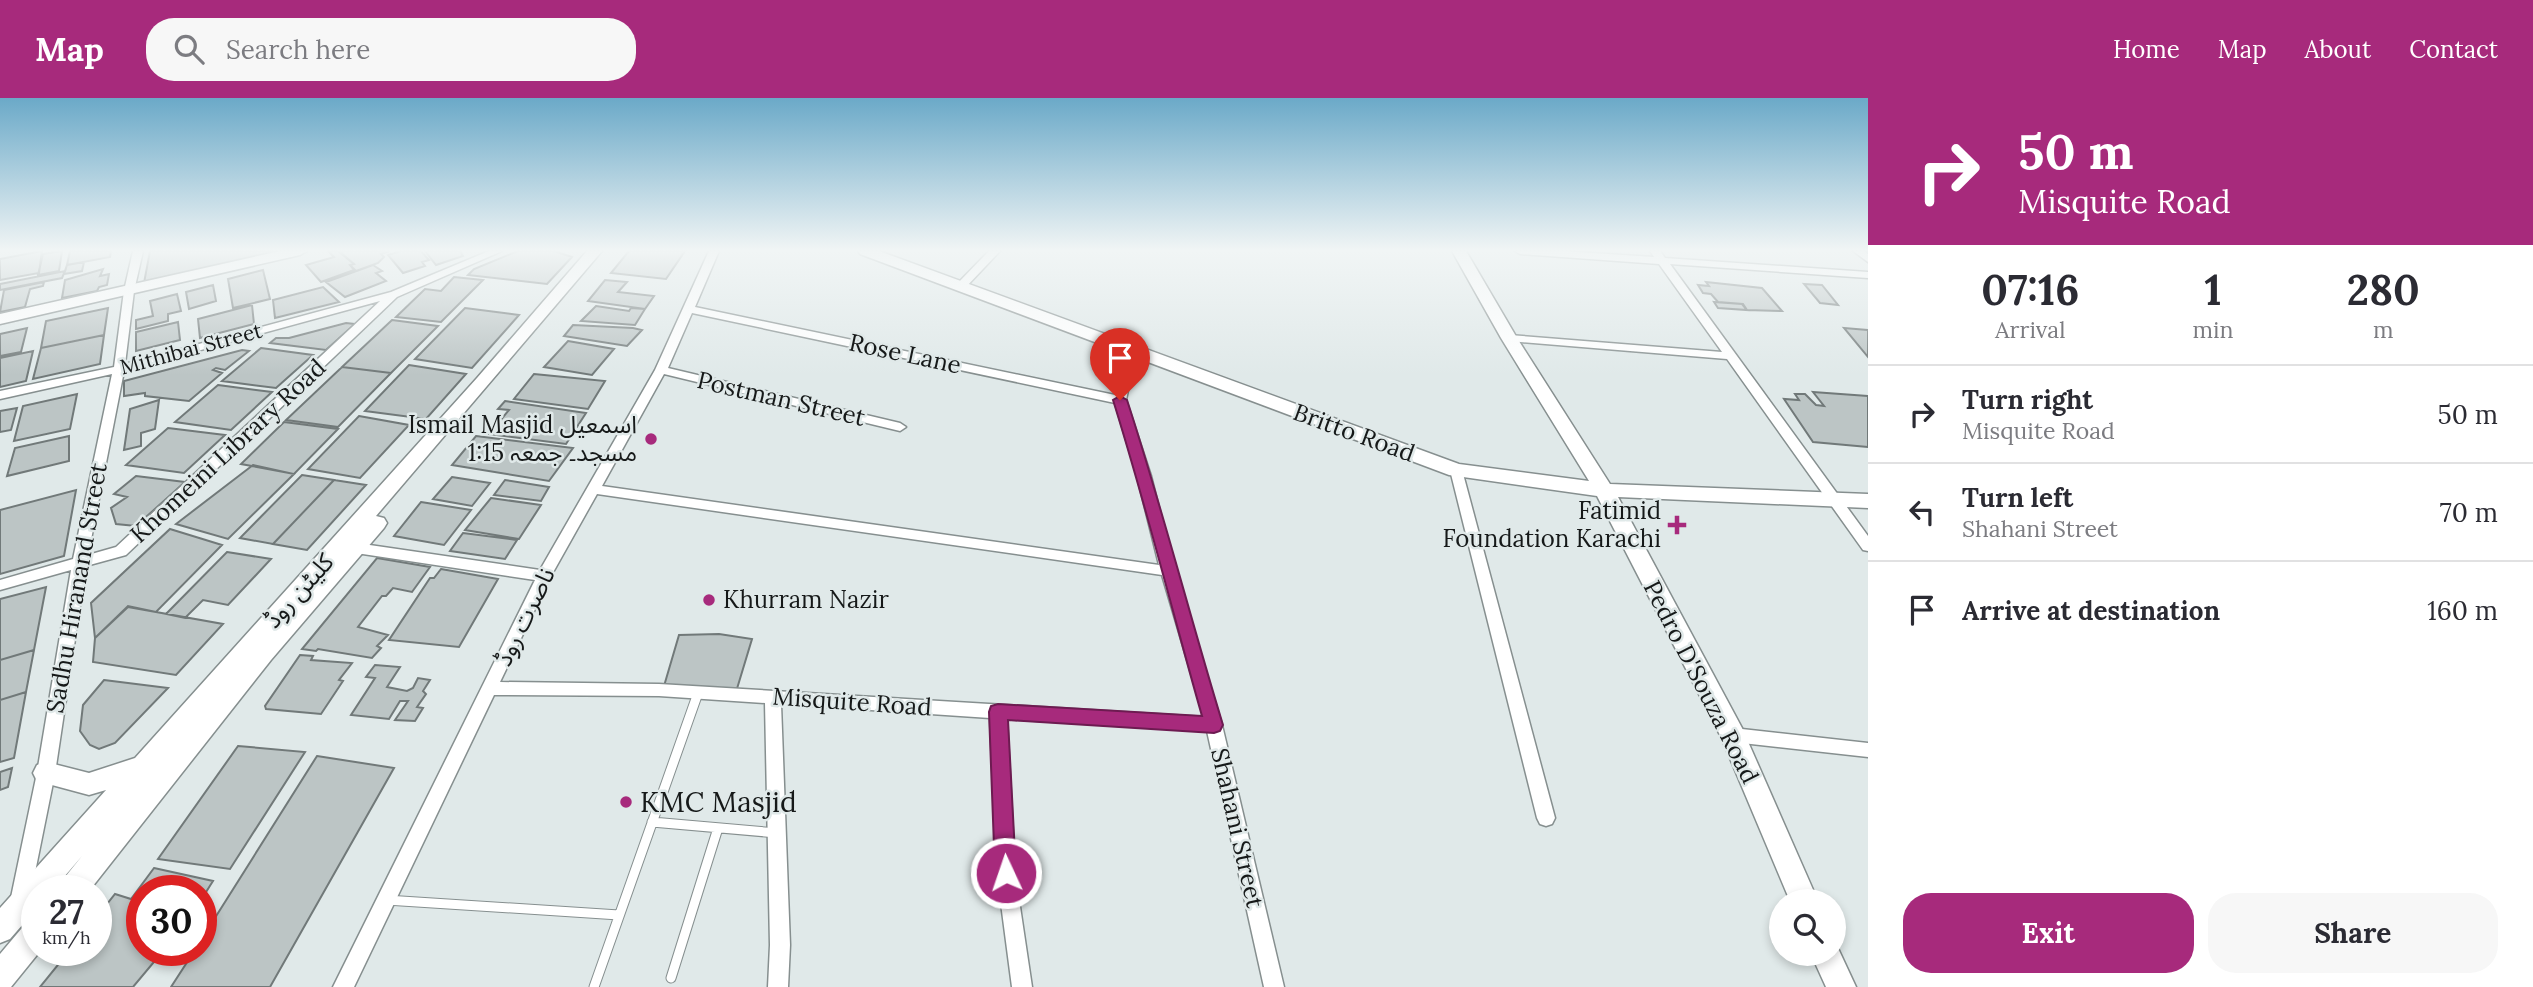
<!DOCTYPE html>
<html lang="en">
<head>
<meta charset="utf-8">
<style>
  :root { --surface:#fff; --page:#f7f7f7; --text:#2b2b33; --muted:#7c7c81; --line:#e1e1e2; --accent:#a72a7c }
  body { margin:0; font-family:Lora,"Noto Sans Arabic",serif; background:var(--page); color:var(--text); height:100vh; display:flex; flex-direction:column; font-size:26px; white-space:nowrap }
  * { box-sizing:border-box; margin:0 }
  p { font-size:23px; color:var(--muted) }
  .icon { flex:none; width:38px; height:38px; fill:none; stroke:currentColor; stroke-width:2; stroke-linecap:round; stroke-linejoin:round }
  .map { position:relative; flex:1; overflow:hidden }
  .drawer { display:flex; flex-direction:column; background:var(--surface); width:665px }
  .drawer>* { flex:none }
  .banner { background:#a72a7c; color:#fff; overflow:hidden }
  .tools { position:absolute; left:1769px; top:791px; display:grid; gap:14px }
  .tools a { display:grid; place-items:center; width:77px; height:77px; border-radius:50%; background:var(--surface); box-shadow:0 4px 10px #0003; font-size:35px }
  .speed { position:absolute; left:21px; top:777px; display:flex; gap:14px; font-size:35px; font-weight:700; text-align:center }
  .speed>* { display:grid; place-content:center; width:91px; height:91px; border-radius:50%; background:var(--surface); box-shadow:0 4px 10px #0003; line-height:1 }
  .speed small { font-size:18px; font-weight:400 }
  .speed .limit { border:10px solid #d22; background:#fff; color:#111 }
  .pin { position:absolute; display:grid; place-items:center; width:60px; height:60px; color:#fff; margin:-72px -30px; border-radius:50% 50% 50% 0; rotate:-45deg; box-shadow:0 0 7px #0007 }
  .pin .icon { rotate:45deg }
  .me { position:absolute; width:77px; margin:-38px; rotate:357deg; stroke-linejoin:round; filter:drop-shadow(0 0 5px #0008) }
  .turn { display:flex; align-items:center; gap:24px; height:147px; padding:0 35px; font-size:32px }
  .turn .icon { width:91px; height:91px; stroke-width:2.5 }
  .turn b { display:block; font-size:49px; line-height:60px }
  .eta { display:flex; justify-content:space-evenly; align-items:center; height:119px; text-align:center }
  .eta b { font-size:42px; font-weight:700; line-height:49px }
  .action { display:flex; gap:14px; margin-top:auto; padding:14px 35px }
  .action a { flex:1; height:80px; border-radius:28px; background:var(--accent); color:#fff; font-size:28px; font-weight:700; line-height:80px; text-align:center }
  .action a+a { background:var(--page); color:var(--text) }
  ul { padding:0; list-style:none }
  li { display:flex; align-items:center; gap:21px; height:98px; padding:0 35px; border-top:2px solid var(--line) }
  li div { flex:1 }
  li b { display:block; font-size:26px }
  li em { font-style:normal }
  header { display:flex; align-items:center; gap:42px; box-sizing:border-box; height:98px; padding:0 35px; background:var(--accent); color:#fff }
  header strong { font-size:33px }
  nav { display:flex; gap:38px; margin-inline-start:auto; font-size:24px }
  .search { width:490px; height:63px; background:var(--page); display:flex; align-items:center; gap:18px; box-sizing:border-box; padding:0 24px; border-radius:28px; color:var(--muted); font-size:26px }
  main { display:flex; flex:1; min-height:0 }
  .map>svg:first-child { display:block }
</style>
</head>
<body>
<header>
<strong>Map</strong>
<div class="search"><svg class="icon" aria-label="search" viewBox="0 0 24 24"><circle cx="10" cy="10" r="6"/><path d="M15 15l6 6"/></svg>Search here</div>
<nav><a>Home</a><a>Map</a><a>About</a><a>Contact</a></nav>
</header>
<main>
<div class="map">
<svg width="1868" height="889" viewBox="0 0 1868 889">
  <rect width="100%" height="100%" fill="#e0e9e9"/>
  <path fill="#bcc5c5" stroke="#717979" stroke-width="2" d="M 42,153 L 39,175 L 0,182 L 0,161 Z
    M 62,153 L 59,173 L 38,177 L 43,156 Z
    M 70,153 L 111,153 L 110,159 L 67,167 Z
    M 150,153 L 289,153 L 148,186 L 144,185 Z
    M 328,153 L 338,153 L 354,166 L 350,167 L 354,172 L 321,184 L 306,167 L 334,159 Z
    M 339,153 L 390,153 L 381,156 L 384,159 L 378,165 L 356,173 L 350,167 L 354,166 Z
    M 401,153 L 421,153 L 429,162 L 422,164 L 425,168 L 403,175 L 388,157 Z
    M 425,153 L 460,153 L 463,158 L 436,167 Z
    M 518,153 L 554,153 L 572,159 L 547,186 L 468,177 L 474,171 Z
    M 629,153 L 685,153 L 666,181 L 611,175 Z
    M 84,164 L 82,173 L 64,176 L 67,167 Z
    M 373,167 L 382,173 L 376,175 L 386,183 L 345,199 L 326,184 Z
    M 103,171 L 100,178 L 109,176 L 107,187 L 99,189 L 97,193 L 62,200 L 65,182 Z
    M 263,172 L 270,201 L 233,210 L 228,181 Z
    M 65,173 L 62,180 L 0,192 L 0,186 Z
    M 454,179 L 483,182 L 441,224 L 396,219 L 425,191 L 441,193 Z
    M 605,182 L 627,184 L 618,194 L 654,198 L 645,211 L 588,203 Z
    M 44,184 L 43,188 L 30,191 L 25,209 L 0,214 L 4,192 Z
    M 1706,184 L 1762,190 L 1782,213 L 1747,212 L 1743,206 L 1718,204 L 1711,196 L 1703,195 L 1698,187 L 1709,188 Z
    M 1804,186 L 1822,187 L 1838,207 L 1820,205 Z
    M 213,187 L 216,203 L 189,211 L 186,194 Z
    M 323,189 L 339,204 L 275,220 L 273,202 Z
    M 177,196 L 181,213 L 168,216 L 168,223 L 136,231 L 136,222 L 153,218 L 150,203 Z
    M 1714,204 L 1742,206 L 1747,212 L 1718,210 Z
    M 252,207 L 254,226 L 200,240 L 198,221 Z
    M 596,208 L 629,213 L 631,210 L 645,211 L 635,227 L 581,223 Z
    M 108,210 L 104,237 L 41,250 L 46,223 Z
    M 465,210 L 519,217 L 472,270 L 415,261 Z
    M 392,222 L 438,228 L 391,275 L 342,269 Z
    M 178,224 L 180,242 L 136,253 L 136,234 Z
    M 346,225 L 355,226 L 326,252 L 270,245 L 276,240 L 289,240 Z
    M 573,227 L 633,230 L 642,232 L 627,248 L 564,238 Z
    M 27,230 L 21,254 L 0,258 L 0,236 Z
    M 1844,230 L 1868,232 L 1868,259 Z
    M 104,237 L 100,266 L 33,281 L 41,250 Z
    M 568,243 L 614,251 L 592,277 L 544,269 Z
    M 261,250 L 313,257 L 276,290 L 222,283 Z
    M 242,252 L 249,253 L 225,272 L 216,270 L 213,272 L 222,275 L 189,303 L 145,298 L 145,295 L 124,298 L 124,283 Z
    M 33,253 L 26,283 L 0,289 L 0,260 Z
    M 409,267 L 466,276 L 426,321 L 365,313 Z
    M 342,269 L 391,275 L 338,329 L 286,322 Z
    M 534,276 L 605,283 L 588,311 L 514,301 Z
    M 218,287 L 272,294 L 231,332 L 175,324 Z
    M 1813,294 L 1868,298 L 1868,349 L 1813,344 L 1784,301 L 1799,302 L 1795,296 L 1805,296 L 1816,307 L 1824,308 Z
    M 77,296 L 70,331 L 14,343 L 23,308 Z
    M 159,302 L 155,331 L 141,335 L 141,348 L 124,352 L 130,311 Z
    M 505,303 L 586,315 L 566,346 L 489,336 L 509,312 L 498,311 Z
    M 17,310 L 11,332 L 0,334 L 0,313 Z
    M 359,318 L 409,327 L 360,380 L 308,371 Z
    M 284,324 L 338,331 L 294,376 L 241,366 Z
    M 168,330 L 225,337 L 184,375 L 126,367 Z
    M 69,338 L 69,363 L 7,378 L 15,350 Z
    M 476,338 L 573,350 L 549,383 L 452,367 Z
    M 253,367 L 294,376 L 228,441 L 176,426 Z
    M 302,377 L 334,382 L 273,446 L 240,440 Z
    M 136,378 L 185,384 L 136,428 L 116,426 L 111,410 L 127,399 L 114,396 Z
    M 452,379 L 490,385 L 472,408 L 433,401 Z
    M 334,382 L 366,387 L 307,452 L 273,446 Z
    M 505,382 L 549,389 L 541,403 L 494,397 Z
    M 76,392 L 64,458 L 0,476 L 0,412 Z
    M 491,400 L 541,407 L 519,441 L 465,432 Z
    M 421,404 L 471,412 L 444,447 L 394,438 Z
    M 170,431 L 222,447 L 156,514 L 128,508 L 95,540 L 91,505 Z
    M 463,435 L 517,442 L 505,461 L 450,453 Z
    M 227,454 L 271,461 L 228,507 L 203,502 L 185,520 L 166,516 Z
    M 377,460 L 430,469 L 412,494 L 393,490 L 386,498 L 382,498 L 358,529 L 388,537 L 377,548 L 381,550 L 372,560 L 318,551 L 316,553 L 302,551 Z
    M 441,471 L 498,481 L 459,549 L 389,542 L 430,480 L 434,480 Z
    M 46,489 L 34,552 L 0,562 L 0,501 Z
    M 128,509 L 223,526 L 176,577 L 93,564 L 95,540 Z
    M 719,536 L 752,541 L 736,594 L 664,588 L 679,537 Z
    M 34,552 L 26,594 L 0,602 L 0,562 Z
    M 300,557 L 313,558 L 311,562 L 352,565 L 339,582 L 343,583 L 321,616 L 266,611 L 265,608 Z
    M 375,567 L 400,569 L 387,589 L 407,593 L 413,590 L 418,580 L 430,582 L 423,593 L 426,596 L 417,609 L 423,610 L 415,623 L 395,622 L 408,603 L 400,603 L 389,621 L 351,617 L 375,580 L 366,579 Z
    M 104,582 L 168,590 L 115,645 L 99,651 L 90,647 L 80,633 L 83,607 Z
    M 26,594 L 14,660 L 0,664 L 0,602 Z
    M 238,648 L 305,654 L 230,771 L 158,761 Z
    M 317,658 L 394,670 L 270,889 L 171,889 L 195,852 L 201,852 L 201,842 Z
    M 12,670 L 8,689 L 0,692 L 0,674 Z
    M 154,770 L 213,783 L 201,802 L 201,793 L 142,793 L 142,852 L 164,852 L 133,889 L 40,889 L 70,852 L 96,852 L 96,820 L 115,796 L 131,801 Z"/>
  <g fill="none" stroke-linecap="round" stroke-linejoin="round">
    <g stroke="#868f8f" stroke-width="11">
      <path id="lane" d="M 652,724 L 777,735
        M 386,802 L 619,817
        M 671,880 L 718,730
        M 594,889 L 698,595"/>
    </g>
    <g stroke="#868f8f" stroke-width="3">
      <path id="street" d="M 133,153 L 143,153 L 134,193 L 125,266 L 391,194 L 489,153 L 502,153 L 397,199 L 126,457 L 86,468 L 55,675 L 29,804 L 37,807 L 37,826 L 12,815 L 9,809 L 37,675 L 71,472 L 0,492 L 0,482 L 73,461 L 112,276 L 0,301 L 0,293 L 114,269 L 124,193 ZM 380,203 L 116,449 L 88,457 L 124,273 Z
        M 709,153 L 719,153 L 695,209 L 1115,297 L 1119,277 L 1140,253 L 1148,253 L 1148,257 L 1131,278 L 1126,302 L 1151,378 L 1175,473 L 1222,627 L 1284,889 L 1264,889 L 1207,633 L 1007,621 L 1015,775 L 1032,889 L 1012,889 L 997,775 L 990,620 L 781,606 L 790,847 L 788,889 L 768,889 L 770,847 L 765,605 L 659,598 L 494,597 L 354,889 L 333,889 L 535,482 L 356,455 L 349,450 L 356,445 L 540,472 L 655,272 ZM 692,215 L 1115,305 L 1137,378 L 1159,467 L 602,388 L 664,276 L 900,333 L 906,329 L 900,325 L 668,270 ZM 597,396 L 1162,477 L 1204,619 L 659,586 L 500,584 L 551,478 Z
        M 989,153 L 1000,153 L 965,190 L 957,190 L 957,186 Z
        M 1515,153 L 1562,153 L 1654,159 L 1650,153 L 1660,153 L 1665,160 L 1868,174 L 1868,180 L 1670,166 L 1868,438 L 1868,453 L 1863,452 L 1727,261 L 1509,243 L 1503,240 L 1509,237 L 1722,254 L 1659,166 L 1520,156 Z
        M 1853,153 L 1864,153 L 1868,156 L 1868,164 Z
        M 1456,368 L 1462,372 L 1555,720 L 1552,726 L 1546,728 L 1540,726 L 1537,720 L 1450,372 Z
        M 1733,630 L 1868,645 L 1868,659 L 1733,644 L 1727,642 L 1725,637 L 1727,632 Z"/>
    </g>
    <g stroke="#868f8f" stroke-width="3">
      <path id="secondary" d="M 280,153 L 307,153 L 300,157 L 0,226 L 0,216 Z
        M 587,153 L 602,153 L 376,418 L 384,420 L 387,425 L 384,430 L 271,562 L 89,793 L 57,793 L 61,784 L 82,758 L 52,793 L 37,793 L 37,810 L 10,841 L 0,845 L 0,810 L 106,692 L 89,697 L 37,683 L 33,675 L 37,667 L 46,664 L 89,675 L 135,660 L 477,280 Z
        M 858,153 L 879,153 L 1459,366 L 1589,383 L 1501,240 L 1452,153 L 1466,153 L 1517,240 L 1610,386 L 1868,396 L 1868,410 L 1618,399 L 1742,630 L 1818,803 L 1790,803 L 1721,639 L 1597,398 L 1449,377 L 860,156 Z
        M 37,820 L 37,852 L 41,852 L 11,889 L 0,889 L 0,856 L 27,824 Z
        M 1834,845 L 1836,846 L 1856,889 L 1826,889 L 1811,856 L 1834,856 Z"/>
    </g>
    <use href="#lane" stroke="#fff" stroke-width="9"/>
    <use href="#street" fill="#fff" fill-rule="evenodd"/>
    <use href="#secondary" fill="#fff" fill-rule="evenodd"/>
  </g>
  <linearGradient id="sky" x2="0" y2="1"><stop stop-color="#6ba9c8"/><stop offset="0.55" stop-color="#f1f5f5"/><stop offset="1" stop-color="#f1f5f5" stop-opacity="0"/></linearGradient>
  <rect width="1868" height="277" fill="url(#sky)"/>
  <path fill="#a72a7c" stroke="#6d1b51" stroke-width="2" d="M 1120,298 L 1127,302 C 1162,409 1190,519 1223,627 L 1220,633 L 1214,635 L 1008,622 L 1016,775 L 1013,782 L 1006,785 L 998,782 L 995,775 L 989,614 L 991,608 L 998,606 L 1202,618 C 1172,513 1146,407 1113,302 Z"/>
  <g fill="#a72a7c" stroke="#e0e9e9" stroke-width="2.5">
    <circle cx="651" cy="341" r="7"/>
    <path d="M1673.5 416.5h7v7h7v7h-7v7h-7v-7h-7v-7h7z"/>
    <circle cx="709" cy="502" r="7"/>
    <circle cx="626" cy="704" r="7"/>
  </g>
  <g text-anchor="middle" stroke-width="5" stroke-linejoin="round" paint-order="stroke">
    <g font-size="21" fill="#161919" stroke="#e0e9e9">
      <text transform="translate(191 251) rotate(-15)" y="7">Mithibai Street</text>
    </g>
    <g font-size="24" fill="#161919" stroke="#e0e9e9">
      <text transform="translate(905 256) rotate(12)" y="8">Rose Lane</text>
      <text transform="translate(781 301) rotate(13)" y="8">Postman Street</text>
      <text transform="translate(1354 335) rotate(20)" y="8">Britto Road</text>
      <text transform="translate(228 353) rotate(-43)" y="8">Khomeini Library Road</text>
      <text transform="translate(77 490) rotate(-80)" y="8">Sadhu Hiranand Street</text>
      <text transform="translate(299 493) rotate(-48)" y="8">کلیٹن روڈ</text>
      <text transform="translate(525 519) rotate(-64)" y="8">ناصرت روڈ</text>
      <text transform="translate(1701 584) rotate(63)" y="8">Pedro D'Souza Road</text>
      <text transform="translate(852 604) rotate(4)" y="8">Misquite Road</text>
      <text transform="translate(1237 730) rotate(77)" y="8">Shahani Street</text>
    </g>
    <g font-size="24" fill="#161919" stroke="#e0e9e9" text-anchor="end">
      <text x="637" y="335">Ismail Masjid اسمعیل<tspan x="637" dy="28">مسجد۔ جمعہ 1:15</tspan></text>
      <text x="1661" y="421">Fatimid<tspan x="1661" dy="28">Foundation Karachi</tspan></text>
      <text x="723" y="510" text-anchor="start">Khurram Nazir</text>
    </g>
    <g font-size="28" fill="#161919" stroke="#e0e9e9" text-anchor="start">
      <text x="640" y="714">KMC Masjid</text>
    </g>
  </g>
</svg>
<div class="tools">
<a><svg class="icon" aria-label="search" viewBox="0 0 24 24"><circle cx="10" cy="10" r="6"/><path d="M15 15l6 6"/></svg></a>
</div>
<div class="speed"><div>27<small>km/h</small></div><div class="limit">30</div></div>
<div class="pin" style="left:1120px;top:302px;background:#d93025"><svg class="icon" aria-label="arrive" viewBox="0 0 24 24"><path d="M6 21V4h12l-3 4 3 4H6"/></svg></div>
<svg class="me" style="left:1006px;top:775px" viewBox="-20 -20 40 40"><circle r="17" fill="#a72a7c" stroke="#fff" stroke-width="3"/><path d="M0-11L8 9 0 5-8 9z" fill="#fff"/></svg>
</div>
<section class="drawer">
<div class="banner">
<div class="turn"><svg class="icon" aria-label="right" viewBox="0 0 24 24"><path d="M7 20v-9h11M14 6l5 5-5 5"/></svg><div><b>50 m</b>Misquite Road</div></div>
</div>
<div class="eta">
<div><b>07:16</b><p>Arrival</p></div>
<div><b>1</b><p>min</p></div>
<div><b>280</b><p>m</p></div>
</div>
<ul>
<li><svg class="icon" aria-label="right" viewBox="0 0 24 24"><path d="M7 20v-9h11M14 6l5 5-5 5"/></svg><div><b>Turn right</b><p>Misquite Road</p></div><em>50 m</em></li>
<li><svg class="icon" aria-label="left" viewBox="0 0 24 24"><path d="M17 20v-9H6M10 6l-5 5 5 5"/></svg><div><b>Turn left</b><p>Shahani Street</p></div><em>70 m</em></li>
<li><svg class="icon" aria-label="arrive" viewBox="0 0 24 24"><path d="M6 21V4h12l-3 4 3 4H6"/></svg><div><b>Arrive at destination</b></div><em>160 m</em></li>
</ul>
<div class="action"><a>Exit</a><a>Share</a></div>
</section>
</main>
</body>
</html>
